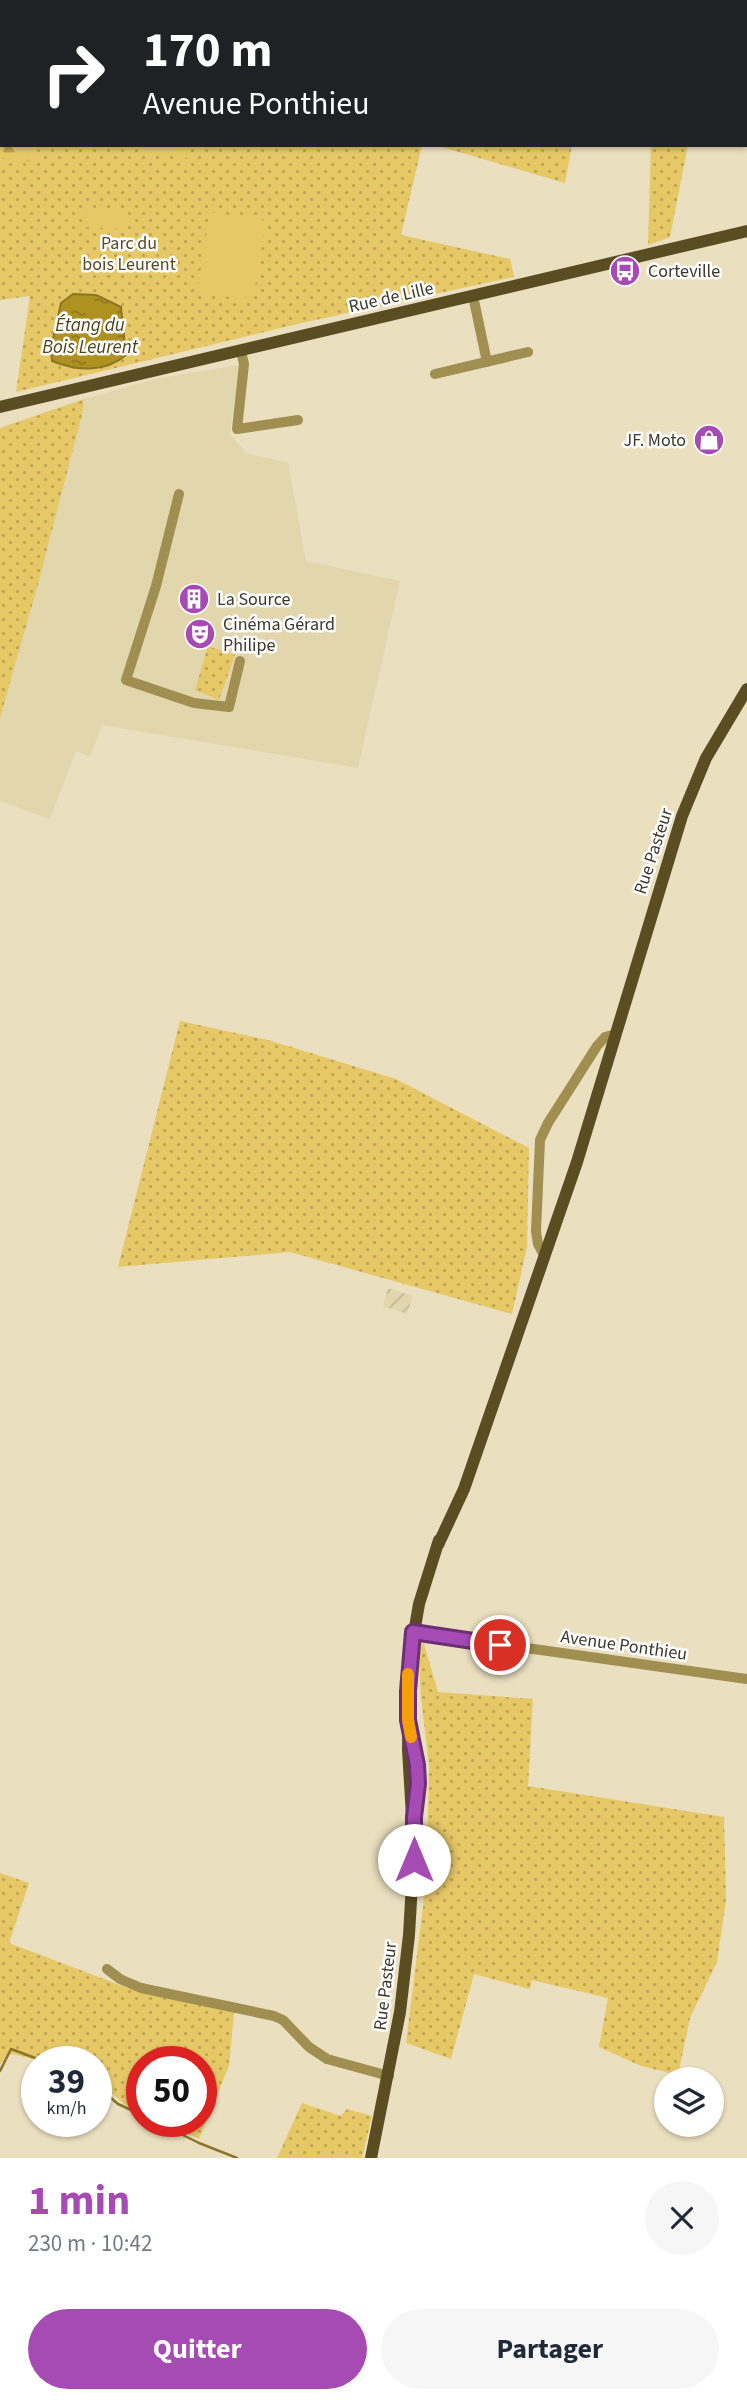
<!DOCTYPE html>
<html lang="fr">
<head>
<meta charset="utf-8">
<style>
  :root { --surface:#fff; --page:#f6f6f7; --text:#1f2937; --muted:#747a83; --accent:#a64ab4 }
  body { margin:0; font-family:"Source Sans 3",sans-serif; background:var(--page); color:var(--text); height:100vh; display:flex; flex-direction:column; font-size:26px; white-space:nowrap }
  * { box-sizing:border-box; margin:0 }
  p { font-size:23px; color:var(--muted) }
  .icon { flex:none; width:38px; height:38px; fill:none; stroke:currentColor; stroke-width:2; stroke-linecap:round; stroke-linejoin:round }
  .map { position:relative; height:2158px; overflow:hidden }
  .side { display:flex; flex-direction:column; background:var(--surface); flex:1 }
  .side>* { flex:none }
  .hud { position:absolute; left:0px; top:0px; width:747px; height:147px; box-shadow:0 2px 5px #0004; background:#202124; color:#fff; overflow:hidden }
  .buttons { position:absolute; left:654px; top:2067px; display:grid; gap:14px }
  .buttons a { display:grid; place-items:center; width:70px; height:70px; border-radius:50%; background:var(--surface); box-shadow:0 2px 5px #0004; font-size:35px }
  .speed { position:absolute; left:21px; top:2046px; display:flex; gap:14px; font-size:35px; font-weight:700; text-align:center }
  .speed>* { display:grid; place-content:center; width:91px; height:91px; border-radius:50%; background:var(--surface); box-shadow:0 2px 5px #0004; line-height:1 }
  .speed small { font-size:18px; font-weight:400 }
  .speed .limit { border:10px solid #d22; background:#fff; color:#111 }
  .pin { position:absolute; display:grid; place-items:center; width:60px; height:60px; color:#fff; margin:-30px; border:4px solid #fff; border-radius:50%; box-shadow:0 2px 7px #0007 }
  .me { position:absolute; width:77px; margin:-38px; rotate:0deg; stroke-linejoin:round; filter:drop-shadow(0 0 5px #0008) }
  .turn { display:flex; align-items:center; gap:24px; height:147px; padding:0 28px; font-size:32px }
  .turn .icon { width:91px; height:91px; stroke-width:2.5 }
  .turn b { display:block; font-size:49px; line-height:60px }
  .round { display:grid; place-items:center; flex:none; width:74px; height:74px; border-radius:37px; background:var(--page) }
  .head { display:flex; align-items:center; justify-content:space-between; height:119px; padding:0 28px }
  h1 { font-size:42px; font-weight:700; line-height:52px; color:var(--accent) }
  .action { display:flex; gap:14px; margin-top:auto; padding:14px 28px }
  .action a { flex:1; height:80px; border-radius:42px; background:var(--accent); color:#fff; font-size:28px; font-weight:700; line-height:80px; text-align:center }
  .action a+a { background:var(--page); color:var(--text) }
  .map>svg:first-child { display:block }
</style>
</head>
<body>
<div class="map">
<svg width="747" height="2158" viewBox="0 0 747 2158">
  <defs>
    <pattern id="industrial-furrows" width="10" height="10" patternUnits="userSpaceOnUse" patternTransform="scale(1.75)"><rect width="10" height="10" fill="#e2d6ad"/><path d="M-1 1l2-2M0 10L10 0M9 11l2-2" fill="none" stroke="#c3b895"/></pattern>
    <pattern id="grass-dots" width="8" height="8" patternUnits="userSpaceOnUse" patternTransform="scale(1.75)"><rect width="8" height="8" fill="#e6c867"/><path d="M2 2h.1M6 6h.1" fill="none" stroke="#bca355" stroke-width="1.8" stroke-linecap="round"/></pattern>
    <pattern id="forest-firs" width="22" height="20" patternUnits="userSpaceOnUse" patternTransform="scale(1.75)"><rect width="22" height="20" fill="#e6c867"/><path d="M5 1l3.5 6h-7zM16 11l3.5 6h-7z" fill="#bca355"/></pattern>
    <pattern id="water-ripples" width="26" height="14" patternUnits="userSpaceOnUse" patternTransform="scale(1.75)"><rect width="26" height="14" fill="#af9122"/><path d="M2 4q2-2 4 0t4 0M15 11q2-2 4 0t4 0" fill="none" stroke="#90771e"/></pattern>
  </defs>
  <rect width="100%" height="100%" fill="#eadfbf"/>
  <path fill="#e2d6ad" d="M 239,365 L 230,434 L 246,453 L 288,463 L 306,561 L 400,581 L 358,768 L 102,725 L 90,757 L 76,751 L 50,819 L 0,801 L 0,718 L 37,588 L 82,415 L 84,399 L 160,378 Z"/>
  <path fill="url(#industrial-furrows)" d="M 388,1288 L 413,1296 L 407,1314 L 383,1306 Z"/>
  <path fill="url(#grass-dots)" d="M 0,0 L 474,2 L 2,2 L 2,145 L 422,145 L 401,235 L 510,259 L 514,277 L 297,324 L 16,392 L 30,296 L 0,300 Z
    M 529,0 L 747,0 L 747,85 L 746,2 L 529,2 Z
    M 435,145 L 572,145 L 565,183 Z
    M 651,145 L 688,145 L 670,237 L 648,245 Z
    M 84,399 L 82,415 L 37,588 L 0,718 L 0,428 Z
    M 208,646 L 235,655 L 219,700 L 195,690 Z
    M 180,1021 L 268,1040 L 396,1079 L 529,1148 L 527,1247 L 512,1314 L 290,1252 L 118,1267 Z
    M 418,1641 L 424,1644 L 438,1692 L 533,1699 L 528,1786 L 724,1817 L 726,1900 L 717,1962 L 690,2018 L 678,2075 L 641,2066 L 599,2047 L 608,1998 L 532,1980 L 530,1989 L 474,1974 L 451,2059 L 406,2043 L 423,1907 L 428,1816 L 429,1765 L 421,1698 Z
    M 0,1873 L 29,1883 L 9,1943 L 125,1987 L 234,2012 L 229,2066 L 199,2139 L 161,2121 L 201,2121 L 201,2062 L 142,2062 L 142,2112 L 124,2104 L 96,2078 L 96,2062 L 41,2061 L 8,2053 L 0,2065 Z
    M 302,2103 L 341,2116 L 347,2109 L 372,2116 L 362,2158 L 277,2158 Z"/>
  <path fill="url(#forest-firs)" d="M 0,0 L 77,0 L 2,2 L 2,145 L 38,145 L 34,162 L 0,158 Z"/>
  <path fill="#e6c867" d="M 139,145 L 189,145 L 186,159 L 138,150 Z
    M 87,207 L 128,211 L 125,229 L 85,227 Z
    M 210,212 L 266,221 L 253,301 L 197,292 Z"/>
  <path fill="url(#water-ripples)" stroke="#8c7625" stroke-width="2" d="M 73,294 L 96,295 L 121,307 L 126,355 C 105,373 77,371 52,361 L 51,348 L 61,303 Z"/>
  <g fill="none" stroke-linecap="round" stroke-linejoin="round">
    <path stroke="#8c7625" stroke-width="2.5" d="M 0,2071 L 11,2049 L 46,2062
      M 96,2085 L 118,2104 L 142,2115
      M 154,2121 L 199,2143 L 237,2158"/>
    <path stroke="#a18e51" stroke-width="10" d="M 473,296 L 487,362
      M 241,351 L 244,364 L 237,429 L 298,420
      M 435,374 L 528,352
      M 179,494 L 156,586 L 126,680 L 194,703 L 229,707 L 240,661
      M 544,1255 L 538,1244 L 536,1231 L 540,1140 L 548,1123 L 597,1046 L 605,1037 L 616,1034
      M 413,1632 L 747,1679
      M 107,1969 L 120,1979 L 141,1988 L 274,2016 L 283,2020 L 309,2047 L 327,2059 L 389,2076"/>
    <path stroke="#5a4d22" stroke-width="12" d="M 0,407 L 747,231
      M 438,1545 L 464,1489 L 577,1162 L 682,816 L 706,758 L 747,689
      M 371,2158 L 400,2012 L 409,1935 L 414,1849 L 408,1750 L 409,1662 L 419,1604 L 439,1540"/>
  </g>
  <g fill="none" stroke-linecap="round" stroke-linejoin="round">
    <g stroke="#6c3075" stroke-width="18">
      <path id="route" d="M 414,1860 L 414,1817 L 418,1784 L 417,1765 L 408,1720 L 408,1691 L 413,1632 L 500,1645"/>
    </g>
    <use href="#route" stroke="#a64ab4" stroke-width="12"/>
    <path stroke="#f59e0b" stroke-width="12" d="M 408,1674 L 408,1720 L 411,1737"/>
  </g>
  <defs>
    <g id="bus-disc" transform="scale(1.575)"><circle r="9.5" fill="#a64ab4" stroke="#fff"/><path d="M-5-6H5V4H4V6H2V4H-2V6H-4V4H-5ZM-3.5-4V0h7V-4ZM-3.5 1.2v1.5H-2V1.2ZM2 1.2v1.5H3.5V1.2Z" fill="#fff"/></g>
    <g id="shop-disc" transform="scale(1.575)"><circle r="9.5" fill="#a64ab4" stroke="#fff"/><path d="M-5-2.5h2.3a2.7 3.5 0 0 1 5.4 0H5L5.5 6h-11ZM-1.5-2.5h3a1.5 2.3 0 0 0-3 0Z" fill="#fff"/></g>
    <g id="building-disc" transform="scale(1.575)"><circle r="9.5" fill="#a64ab4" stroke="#fff"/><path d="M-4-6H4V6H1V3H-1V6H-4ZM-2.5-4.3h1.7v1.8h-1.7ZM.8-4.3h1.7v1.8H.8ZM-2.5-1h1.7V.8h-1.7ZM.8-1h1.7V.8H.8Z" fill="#fff"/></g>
    <g id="theatre-disc" transform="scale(1.575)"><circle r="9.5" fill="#a64ab4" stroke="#fff"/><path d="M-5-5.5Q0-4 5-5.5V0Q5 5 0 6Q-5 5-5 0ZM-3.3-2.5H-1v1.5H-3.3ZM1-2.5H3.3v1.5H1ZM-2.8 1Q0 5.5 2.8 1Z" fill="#fff"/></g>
  </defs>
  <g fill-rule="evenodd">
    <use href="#bus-disc" x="625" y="271"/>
    <use href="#shop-disc" x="709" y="440"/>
    <use href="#building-disc" x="194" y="599"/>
    <use href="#theatre-disc" x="200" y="634"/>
  </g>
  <g text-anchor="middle" stroke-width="5" stroke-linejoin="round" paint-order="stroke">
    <g font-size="18" fill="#584b21" stroke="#fff">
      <text x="129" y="249">Parc du<tspan x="129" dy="21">bois Leurent</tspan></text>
    </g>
    <g font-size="18" fill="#3c382b" stroke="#fff" text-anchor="start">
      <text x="648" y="277">Corteville</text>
      <text x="686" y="446" text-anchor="end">JF. Moto</text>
      <text x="217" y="605">La Source</text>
      <text x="223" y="630">Cinéma Gérard<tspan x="223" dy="21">Philipe</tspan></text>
    </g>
    <g font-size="18" fill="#3c382b" stroke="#fff">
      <text transform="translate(391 297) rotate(-13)" y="6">Rue de Lille</text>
      <text transform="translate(653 851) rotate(-72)" y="6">Rue Pasteur</text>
      <text transform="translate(624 1645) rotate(8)" y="6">Avenue Ponthieu</text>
      <text transform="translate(385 1986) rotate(-83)" y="6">Rue Pasteur</text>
    </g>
    <g font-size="19" font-style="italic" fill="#4f4217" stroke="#fff">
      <text x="90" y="331">Étang du<tspan x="90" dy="22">Bois Leurent</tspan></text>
    </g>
  </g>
</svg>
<div class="buttons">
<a><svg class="icon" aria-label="layers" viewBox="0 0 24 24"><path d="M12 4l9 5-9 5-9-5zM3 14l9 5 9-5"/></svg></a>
</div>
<div class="speed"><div>39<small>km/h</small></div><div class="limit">50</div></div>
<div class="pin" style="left:500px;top:1645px;background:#d93025"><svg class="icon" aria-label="arrive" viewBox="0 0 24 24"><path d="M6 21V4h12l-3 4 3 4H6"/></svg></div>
<svg class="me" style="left:414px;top:1860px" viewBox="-20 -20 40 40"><circle r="19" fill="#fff"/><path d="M0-13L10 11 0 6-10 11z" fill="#a64ab4"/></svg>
<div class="hud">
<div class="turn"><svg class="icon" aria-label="right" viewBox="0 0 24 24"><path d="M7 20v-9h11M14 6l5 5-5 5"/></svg><div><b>170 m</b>Avenue Ponthieu</div></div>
</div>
</div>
<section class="side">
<div class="head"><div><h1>1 min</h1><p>230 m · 10:42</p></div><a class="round"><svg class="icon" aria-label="close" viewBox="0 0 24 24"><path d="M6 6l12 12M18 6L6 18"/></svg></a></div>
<div class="action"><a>Quitter</a><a>Partager</a></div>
</section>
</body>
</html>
